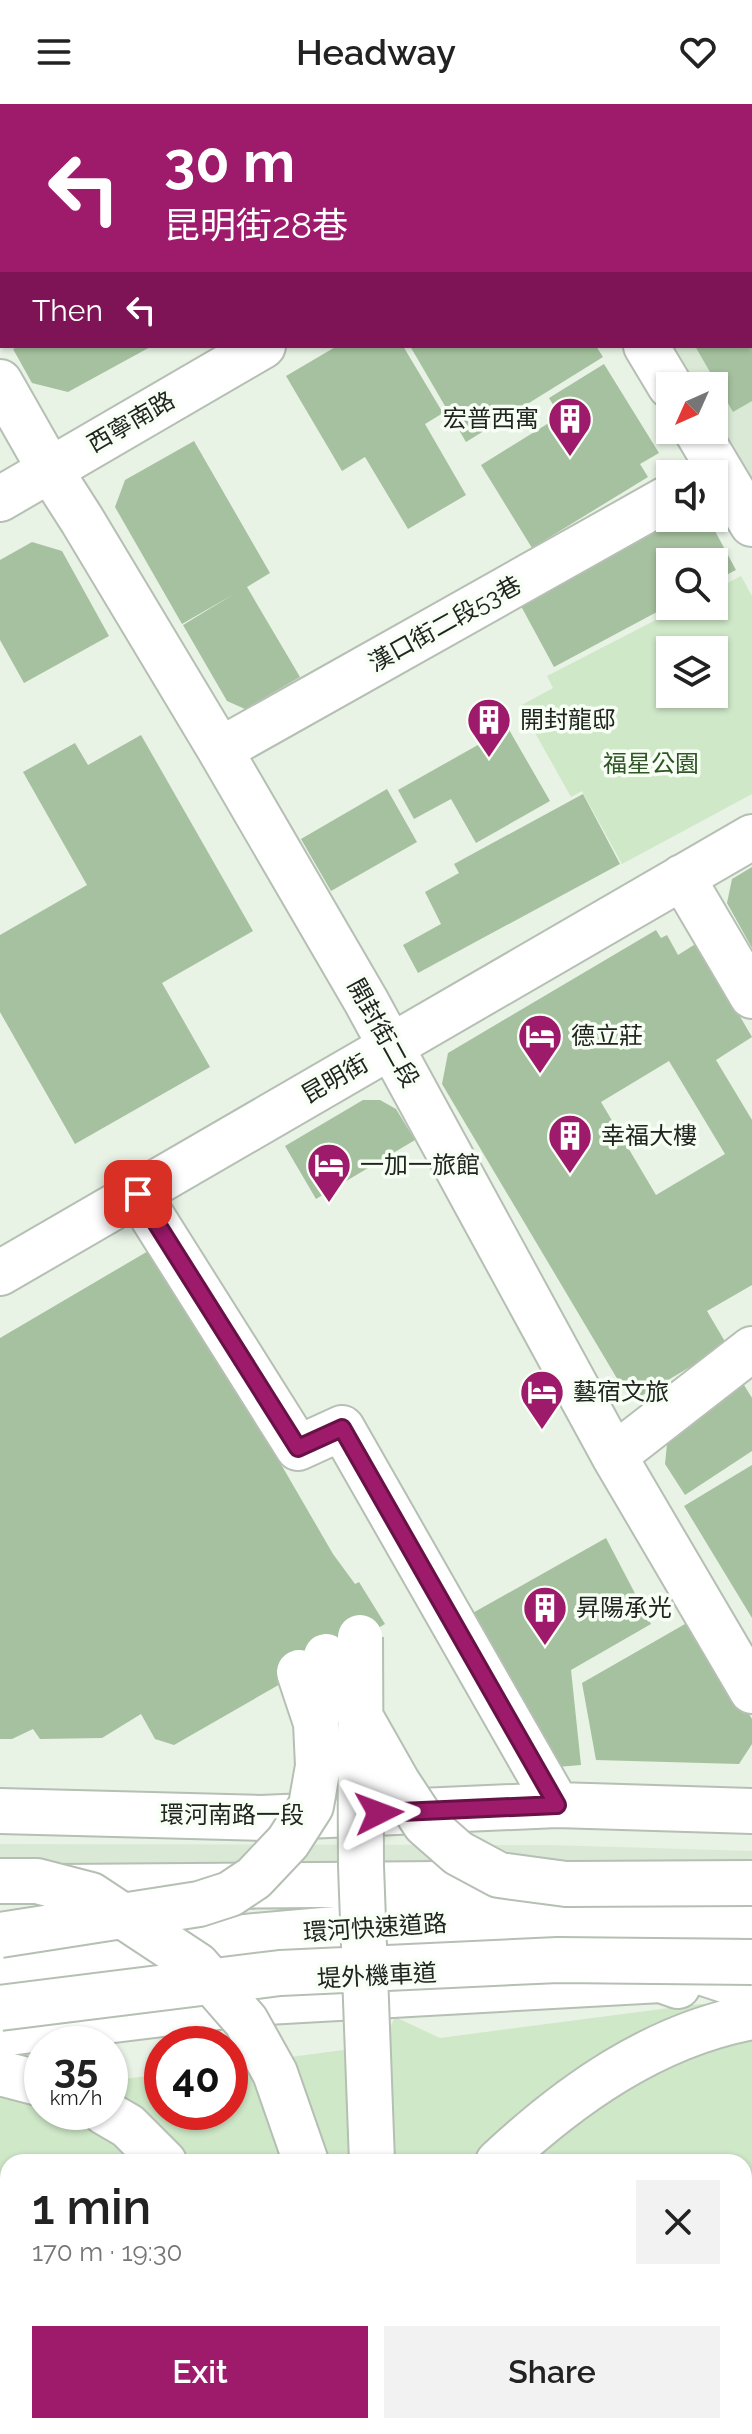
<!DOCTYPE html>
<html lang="en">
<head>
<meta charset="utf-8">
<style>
  :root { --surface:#fff; --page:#f2f2f2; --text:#222; --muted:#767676; --accent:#9e1a6b }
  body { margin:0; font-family:Raleway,"Noto Sans TC",sans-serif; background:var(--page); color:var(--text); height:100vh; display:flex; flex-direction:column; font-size:30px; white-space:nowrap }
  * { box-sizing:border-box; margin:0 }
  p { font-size:26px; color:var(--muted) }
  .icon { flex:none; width:44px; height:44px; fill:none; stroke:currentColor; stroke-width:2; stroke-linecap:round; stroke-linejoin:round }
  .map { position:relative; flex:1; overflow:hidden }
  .side { position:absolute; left:0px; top:2050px; width:752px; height:280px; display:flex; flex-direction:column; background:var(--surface); border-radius:24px 24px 0 0; box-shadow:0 2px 6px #0004 }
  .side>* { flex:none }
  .top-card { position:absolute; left:0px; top:0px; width:752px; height:244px; box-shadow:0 2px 6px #0004; background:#9e1a6b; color:#fff; overflow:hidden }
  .needle { width:52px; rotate:225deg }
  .fabs { position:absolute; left:656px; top:268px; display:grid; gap:16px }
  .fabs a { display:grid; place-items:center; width:72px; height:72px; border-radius:0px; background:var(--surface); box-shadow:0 2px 6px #0004; font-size:40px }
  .speed { position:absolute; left:24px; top:1922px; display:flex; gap:16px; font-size:40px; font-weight:700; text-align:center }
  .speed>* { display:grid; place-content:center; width:104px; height:104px; border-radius:50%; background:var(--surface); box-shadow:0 2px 6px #0004; line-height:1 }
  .speed small { font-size:20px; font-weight:400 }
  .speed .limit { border:12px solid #d22; background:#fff; color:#111 }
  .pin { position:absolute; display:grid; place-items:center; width:68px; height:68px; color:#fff; margin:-34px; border-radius:16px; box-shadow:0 4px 12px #0006 }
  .me { position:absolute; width:88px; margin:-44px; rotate:87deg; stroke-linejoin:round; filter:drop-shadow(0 0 6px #0008) }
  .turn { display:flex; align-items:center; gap:28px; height:168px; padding:0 32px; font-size:36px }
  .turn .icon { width:104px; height:104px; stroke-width:2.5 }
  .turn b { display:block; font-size:56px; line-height:68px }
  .then { display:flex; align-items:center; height:76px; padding:0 32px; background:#0003; gap:16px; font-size:30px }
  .round { display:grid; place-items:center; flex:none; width:84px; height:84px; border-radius:0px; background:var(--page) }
  .head { display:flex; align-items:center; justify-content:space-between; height:136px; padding:0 32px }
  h1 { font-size:48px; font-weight:600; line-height:60px }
  .cta { display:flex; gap:16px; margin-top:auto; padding:16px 32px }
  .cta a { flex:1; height:92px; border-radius:0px; background:var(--accent); color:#fff; font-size:32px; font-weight:600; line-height:92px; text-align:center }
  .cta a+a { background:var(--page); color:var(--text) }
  header { display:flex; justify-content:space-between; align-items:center; height:104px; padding:0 32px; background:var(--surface); font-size:36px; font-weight:600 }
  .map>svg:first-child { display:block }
</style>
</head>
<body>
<header><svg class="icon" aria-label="menu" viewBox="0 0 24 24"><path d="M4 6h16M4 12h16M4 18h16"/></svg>Headway<svg class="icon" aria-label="heart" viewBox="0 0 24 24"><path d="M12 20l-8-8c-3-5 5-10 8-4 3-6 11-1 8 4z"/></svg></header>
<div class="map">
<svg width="752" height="2330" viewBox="0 0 752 2330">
  <rect width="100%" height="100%" fill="#e8f2e5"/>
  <path fill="#dae9d6" d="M 752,0 L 752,379 L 714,314 L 714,282 L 695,282 L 672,242 L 750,242 L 750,2 L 747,2 Z
    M 0,1740 L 548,1741 L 752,1747 L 752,1771 L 0,1768 Z"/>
  <path fill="#cfe8c8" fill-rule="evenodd" d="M 741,472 L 752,492 L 752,690 L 622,760 L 582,687 L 571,693 L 520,602 L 553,584 L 547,572 L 683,502 L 714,502 L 714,486 ZM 670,546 L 714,546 L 714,590 L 670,590 Z
    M 700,1900 L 752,1900 L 752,2254 L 744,2257 L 744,2058 L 8,2058 L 8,2322 L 504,2322 L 491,2330 L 0,2330 L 0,1991 L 42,1986 L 42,2008 L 110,2008 L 110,1977 L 162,1970 L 162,2008 L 230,2008 L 230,1961 L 382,1941 L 395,1913 L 440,1934 Z"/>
  <path fill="#89a382" d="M 752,2291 L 752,2330 L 552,2330 L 593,2322 L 744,2322 L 744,2292 Z"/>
  <path fill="#a6c19f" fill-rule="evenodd" d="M 19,242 L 152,242 L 68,288 L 32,279 L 13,245 Z
    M 337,242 L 403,242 L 443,309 L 425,320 L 466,391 L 408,425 L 365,353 L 342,367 L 286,272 Z
    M 410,242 L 596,242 L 603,253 L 466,338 Z
    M 695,242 L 752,242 L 752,297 L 733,308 Z
    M 604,260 L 659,349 L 640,360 L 648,373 L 532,444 L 481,361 L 560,312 L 549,294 Z
    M 194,337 L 270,469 L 247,483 L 300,573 L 245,605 L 227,597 L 183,521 L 234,490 L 182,520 L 115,403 L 125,376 Z
    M 670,414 L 708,414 L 736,466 L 714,477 L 714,458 L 670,458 L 670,501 L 554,563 L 515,491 Z
    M 32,438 L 62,447 L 109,532 L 24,579 L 0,536 L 0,456 Z
    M 508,624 L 550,697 L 476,739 L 451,695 L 414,715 L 398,686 Z
    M 141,631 L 253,827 L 162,879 L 210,963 L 75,1040 L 0,908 L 0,831 L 87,781 L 23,668 L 75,639 L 88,661 Z
    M 387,685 L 417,738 L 331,787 L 301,735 Z
    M 583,690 L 620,760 L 418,869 L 403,841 L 441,820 L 425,788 L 459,769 L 454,760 Z
    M 752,763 L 752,844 L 727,799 L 732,775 Z
    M 656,826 L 661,834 L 667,831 L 678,851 L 697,839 L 752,933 L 716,956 L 752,1016 L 752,1181 L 707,1207 L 727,1241 L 631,1298 L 442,980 L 448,949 ZM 669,957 L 725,1050 L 656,1091 L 601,998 Z
    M 363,996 L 380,996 L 396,1005 L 415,1036 L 316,1095 L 285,1042 Z
    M 155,1143 L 333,1450 L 355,1480 L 359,1478 L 385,1520 L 174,1641 L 155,1635 L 141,1610 L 102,1634 L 40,1635 L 33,1625 L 12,1635 L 0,1635 L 0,1234 Z
    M 744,1281 L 752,1294 L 752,1347 L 685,1391 L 665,1360 L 668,1330 Z
    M 752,1361 L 752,1514 L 684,1402 Z
    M 606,1434 L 651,1520 L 571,1566 L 581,1661 L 545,1664 L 462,1515 Z
    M 692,1516 L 752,1615 L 752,1640 L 739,1660 L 596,1656 L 582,1579 Z"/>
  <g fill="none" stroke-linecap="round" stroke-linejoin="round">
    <g stroke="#b5bfb3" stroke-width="48">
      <path id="minor" d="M 162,0 L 163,2
        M 503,0 L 504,2
        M 675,2 L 679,0
        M 646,242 L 670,282
        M 0,278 L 50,366 L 82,416 L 220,646 L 366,897 L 614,1352 L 752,1587
        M 696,326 L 752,420
        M 0,395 L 263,242
        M 220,646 L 670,393
        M 682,773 L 752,892
        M 138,1090 L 298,1344 L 342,1324 L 557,1701
        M 0,1169 L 752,733
        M 614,1352 L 752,1245
        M 0,1707 L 261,1714 L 557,1701 L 752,1707
        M 682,1862 L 752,1885
        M 0,1930 L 251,1899 L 661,1876 L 678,1882"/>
    </g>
    <g stroke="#b5bfb3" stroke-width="48">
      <path id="highway" d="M 58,1783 L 441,1780 L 530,1782
        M 0,1865 C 66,1856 133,1846 199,1838 C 382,1817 568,1810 752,1812
        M 0,1969 L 42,1980
        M 104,2008 L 128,2022 L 164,2058
        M 498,2058 C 570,1991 654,1931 752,1913
        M 200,2330 L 203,2322
        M 274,2330 L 281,2322"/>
    </g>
    <use href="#minor" stroke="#fff" stroke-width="44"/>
    <use href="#highway" stroke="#fff" stroke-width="44"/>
    <g stroke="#b5bfb3" stroke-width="48" stroke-linecap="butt">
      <path id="highway-bridge" d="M 360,1533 L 361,1762 L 372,2058
        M 326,1552 L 398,1679 L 425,1720 L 458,1749 L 499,1771 L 566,1780 L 752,1779
        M 0,1777 L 37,1777 L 91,1791 L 197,1861 L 246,1917 L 275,1969 L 306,2058
        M 0,1831 L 199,1800 L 230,1790 L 254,1774 L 288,1738 L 311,1702 L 318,1662 L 316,1619 L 299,1568
        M 0,1904 L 280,1869 L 558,1856 L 752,1858"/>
    </g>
    <use href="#highway-bridge" stroke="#fff" stroke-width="44"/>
  </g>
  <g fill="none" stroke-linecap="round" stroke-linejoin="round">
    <g stroke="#671146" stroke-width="20">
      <path id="route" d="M 138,1090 L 298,1344 L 342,1324 L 557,1701 L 379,1709"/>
    </g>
    <use href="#route" stroke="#9e1a6b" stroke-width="14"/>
  </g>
  <defs>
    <g id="building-pin" transform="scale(2.3)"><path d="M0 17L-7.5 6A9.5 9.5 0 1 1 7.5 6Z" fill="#9e1a6b" stroke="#f7fff5"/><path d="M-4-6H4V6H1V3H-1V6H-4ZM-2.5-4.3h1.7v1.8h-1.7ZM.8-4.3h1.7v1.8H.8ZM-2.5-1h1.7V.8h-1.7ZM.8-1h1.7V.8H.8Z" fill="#fff"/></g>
    <g id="hotel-pin" transform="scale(2.3)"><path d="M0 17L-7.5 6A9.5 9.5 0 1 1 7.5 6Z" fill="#9e1a6b" stroke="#f7fff5"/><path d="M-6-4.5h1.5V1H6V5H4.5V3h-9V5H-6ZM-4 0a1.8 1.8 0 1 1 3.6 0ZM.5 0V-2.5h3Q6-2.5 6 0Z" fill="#fff"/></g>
  </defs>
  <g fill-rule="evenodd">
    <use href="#building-pin" x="570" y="315"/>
    <use href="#building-pin" x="489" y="616"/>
    <use href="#hotel-pin" x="540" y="932"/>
    <use href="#building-pin" x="570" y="1032"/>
    <use href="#hotel-pin" x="329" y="1061"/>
    <use href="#hotel-pin" x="542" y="1288"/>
    <use href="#building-pin" x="545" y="1504"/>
  </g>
  <g text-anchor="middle" stroke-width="7" stroke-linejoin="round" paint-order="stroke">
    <g font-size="24" fill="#212520" stroke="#f7fff5" text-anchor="start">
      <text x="539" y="323" text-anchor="end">宏普西寓</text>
      <text x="520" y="624">開封龍邸</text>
      <text x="571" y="940">德立莊</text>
      <text x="601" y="1040">幸福大樓</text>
      <text x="360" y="1069">一加一旅館</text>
      <text x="573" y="1296">藝宿文旅</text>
      <text x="576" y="1512">昇陽承光</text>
    </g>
    <g font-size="24" fill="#212520" stroke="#f7fff5">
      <text transform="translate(131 318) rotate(-30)" y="8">西寧南路</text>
      <text transform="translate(445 520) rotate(-29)" y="8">漢口街二段53巷</text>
      <text transform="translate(383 929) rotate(61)" y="8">開封街二段</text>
      <text transform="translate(335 975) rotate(-30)" y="8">昆明街</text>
      <text x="232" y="1719">環河南路一段</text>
      <text transform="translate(375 1824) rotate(-4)" y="8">環河快速道路</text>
      <text transform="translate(377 1872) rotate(-3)" y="8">堤外機車道</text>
    </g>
    <g font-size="24" fill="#305526" stroke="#f7fff5">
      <text x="651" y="668">福星公園</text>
    </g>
  </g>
</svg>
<div class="fabs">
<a><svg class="needle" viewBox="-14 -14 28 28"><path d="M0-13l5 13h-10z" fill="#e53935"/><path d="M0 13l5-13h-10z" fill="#767676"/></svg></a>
<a><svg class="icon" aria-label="sound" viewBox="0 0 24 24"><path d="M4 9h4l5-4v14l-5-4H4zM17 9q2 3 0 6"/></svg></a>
<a><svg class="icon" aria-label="search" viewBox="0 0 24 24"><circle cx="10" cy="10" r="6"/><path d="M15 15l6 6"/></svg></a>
<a><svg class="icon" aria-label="layers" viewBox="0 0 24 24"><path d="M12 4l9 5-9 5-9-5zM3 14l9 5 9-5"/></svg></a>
</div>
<div class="speed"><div>35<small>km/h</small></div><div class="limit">40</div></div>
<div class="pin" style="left:138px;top:1090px;background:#d93025"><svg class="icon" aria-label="arrive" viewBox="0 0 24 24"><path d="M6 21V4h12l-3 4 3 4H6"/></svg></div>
<svg class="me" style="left:379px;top:1709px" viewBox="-20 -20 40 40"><path d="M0-17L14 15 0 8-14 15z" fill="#9e1a6b" stroke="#fff" stroke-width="4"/></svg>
<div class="top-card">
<div class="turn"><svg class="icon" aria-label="left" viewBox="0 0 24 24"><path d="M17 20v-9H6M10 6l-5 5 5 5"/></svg><div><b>30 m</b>昆明街28巷</div></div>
<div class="then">Then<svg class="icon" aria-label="left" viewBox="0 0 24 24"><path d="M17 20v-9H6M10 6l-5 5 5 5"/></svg></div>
</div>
<section class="side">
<div class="head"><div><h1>1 min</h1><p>170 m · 19:30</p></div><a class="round"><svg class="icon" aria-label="close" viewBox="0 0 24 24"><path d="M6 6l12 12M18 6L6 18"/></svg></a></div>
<div class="cta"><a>Exit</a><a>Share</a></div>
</section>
</div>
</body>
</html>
